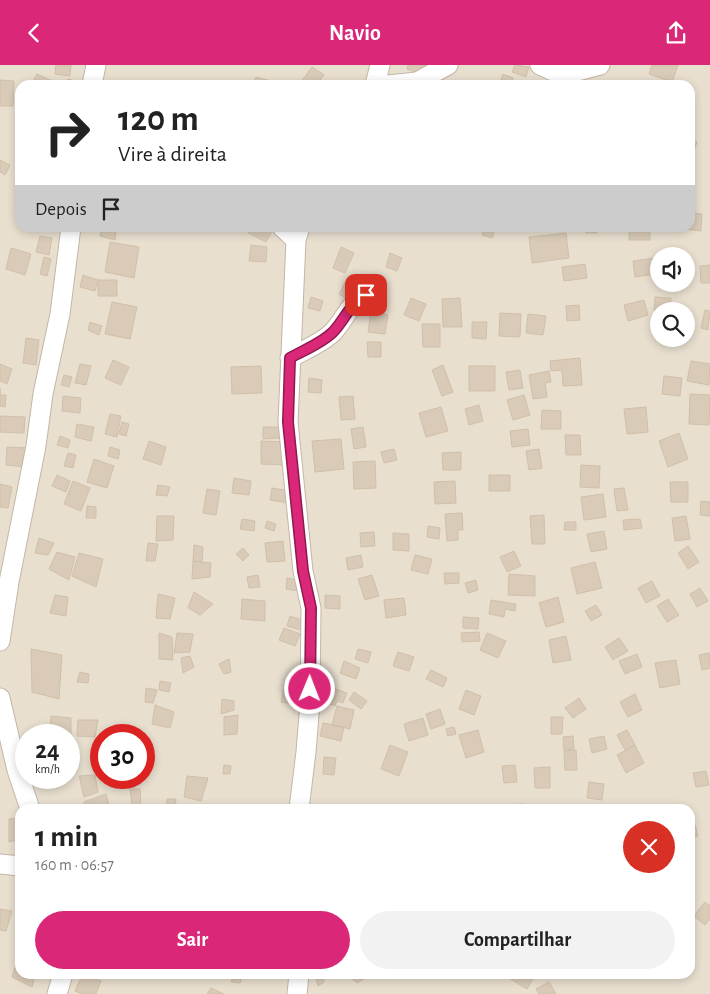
<!DOCTYPE html>
<html lang="pt">
<head>
<meta charset="utf-8">
<style>
  :root { --surface:#fff; --page:#f2f2f2; --text:#222; --muted:#767676; --accent:#db2777 }
  body { margin:0; font-family:"Alegreya Sans",sans-serif; background:var(--page); color:var(--text); height:100vh; display:flex; flex-direction:column; font-size:19px; white-space:nowrap }
  * { box-sizing:border-box; margin:0 }
  p { font-size:16px; color:var(--muted) }
  .icon { flex:none; width:28px; height:28px; fill:none; stroke:currentColor; stroke-width:2; stroke-linecap:round; stroke-linejoin:round }
  .map { position:relative; flex:1; overflow:hidden }
  .side { position:absolute; left:15px; top:739px; width:680px; height:175px; display:flex; flex-direction:column; background:var(--surface); border-radius:15px; box-shadow:0 2px 8px #0003 }
  .side>* { flex:none }
  .guide { position:absolute; left:15px; top:15px; width:680px; height:152px; border-radius:15px; box-shadow:0 2px 8px #0003; background:#fff; color:var(--text); overflow:hidden }
  .controls { position:absolute; left:650px; top:182px; display:grid; gap:10px }
  .controls a { display:grid; place-items:center; width:45px; height:45px; border-radius:50%; background:var(--surface); box-shadow:0 2px 8px #0003; font-size:25px }
  .speed { position:absolute; left:15px; top:659px; display:flex; gap:10px; font-size:25px; font-weight:700; text-align:center }
  .speed>* { display:grid; place-content:center; width:65px; height:65px; border-radius:50%; background:var(--surface); box-shadow:0 2px 8px #0003; line-height:1 }
  .speed small { font-size:12px; font-weight:400 }
  .speed .limit { border:8px solid #d22; background:#fff; color:#111 }
  .pin { position:absolute; display:grid; place-items:center; width:42px; height:42px; color:#fff; margin:-21px; border-radius:10px; box-shadow:0 2px 8px #0006 }
  .me { position:absolute; width:55px; margin:-28px; rotate:1deg; stroke-linejoin:round; filter:drop-shadow(0 0 4px #0008) }
  .turn { display:flex; align-items:center; gap:18px; height:105px; padding:0 20px; font-size:22px }
  .turn .icon { width:65px; height:65px; stroke-width:2.5 }
  .turn b { display:block; font-size:35px; line-height:42px }
  .then { display:flex; align-items:center; height:48px; padding:0 20px; background:#0003; gap:10px; font-size:19px }
  .round { display:grid; place-items:center; flex:none; width:52px; height:52px; border-radius:26px; background:var(--page) }
  .headline { display:flex; align-items:center; justify-content:space-between; height:85px; padding:0 20px }
  h1 { font-size:30px; font-weight:700; line-height:38px }
  .action { display:flex; gap:10px; margin-top:auto; padding:10px 20px }
  .action a { flex:1; height:58px; border-radius:30px; background:var(--accent); color:#fff; font-size:20px; font-weight:700; line-height:58px; text-align:center }
  .action a+a { background:var(--page); color:var(--text) }
  header { display:flex; justify-content:space-between; align-items:center; height:65px; padding:0 20px; background:var(--accent); color:#fff; font-size:22px; font-weight:700 }
  .map>svg:first-child { display:block }
</style>
</head>
<body>
<header><svg class="icon" aria-label="back" viewBox="0 0 24 24"><path d="M15 5l-7 7 7 7"/></svg>Navio<svg class="icon" aria-label="share" viewBox="0 0 24 24"><path d="M12 15V3M7 8l5-5 5 5M5 13v7h14v-7"/></svg></header>
<div class="map">
<svg width="710" height="929" viewBox="0 0 710 929">
  <rect width="100%" height="100%" fill="#f3ede1"/>
  <path fill="#e8dfcf" fill-rule="evenodd" d="M 0,0 L 710,0 L 710,929 L 0,929 ZM 20,20 L 690,20 L 690,162 L 20,162 ZM 659,191 L 686,191 L 686,219 L 659,219 ZM 659,246 L 686,246 L 686,274 L 659,274 ZM 26,670 L 69,670 L 69,712 L 26,712 ZM 101,670 L 144,670 L 144,712 L 101,712 ZM 20,744 L 690,744 L 690,909 L 20,909 Z"/>
  <path fill="#d9cbb8" stroke="#d1c0a8" d="M 56,0 L 71,0 L 70,11 L 55,9 Z
    M 408,0 L 426,0 L 421,10 L 407,4 Z
    M 515,0 L 529,2 L 526,12 L 512,7 Z
    M 652,0 L 678,0 L 672,17 L 649,9 Z
    M 312,2 L 324,10 L 316,20 L 305,20 L 301,17 Z
    M 37,9 L 52,16 L 50,20 L 31,20 Z
    M 503,9 L 513,13 L 511,20 L 499,20 Z
    M 555,9 L 566,20 L 545,20 Z
    M 256,12 L 271,16 L 270,20 L 253,20 Z
    M 68,14 L 84,19 L 83,20 L 67,20 Z
    M 0,15 L 14,16 L 13,41 L 0,41 Z
    M 690,75 L 697,77 L 691,94 L 690,94 Z
    M 0,95 L 10,100 L 5,110 L 0,107 Z
    M 690,148 L 702,149 L 701,166 L 685,164 L 685,162 L 690,162 Z
    M 102,162 L 116,166 L 115,175 L 100,171 Z
    M 251,162 L 268,162 L 273,165 L 266,177 L 248,168 Z
    M 484,162 L 496,162 L 492,173 L 482,170 Z
    M 585,162 L 597,162 L 597,168 L 586,168 Z
    M 629,162 L 650,162 L 650,175 L 629,175 Z
    M 566,168 L 569,193 L 532,198 L 529,172 Z
    M 40,171 L 52,173 L 49,190 L 36,187 Z
    M 110,177 L 139,182 L 134,213 L 105,207 Z
    M 251,180 L 267,182 L 266,197 L 249,196 Z
    M 341,182 L 354,188 L 345,208 L 333,203 Z
    M 11,183 L 31,189 L 25,210 L 6,204 Z
    M 390,188 L 402,193 L 397,206 L 386,202 Z
    M 44,192 L 51,194 L 47,211 L 40,209 Z
    M 654,193 L 656,209 L 635,212 L 633,196 Z
    M 585,199 L 587,213 L 564,216 L 562,202 Z
    M 710,200 L 710,218 L 701,218 L 700,201 Z
    M 83,210 L 98,215 L 95,226 L 80,222 Z
    M 98,215 L 117,215 L 117,231 L 98,231 Z
    M 346,216 L 358,222 L 351,236 L 339,229 Z
    M 311,232 L 323,236 L 320,246 L 308,243 Z
    M 385,232 L 386,242 L 364,245 L 363,234 Z
    M 655,232 L 671,233 L 671,246 L 654,245 Z
    M 411,233 L 426,239 L 419,256 L 404,250 Z
    M 460,233 L 462,262 L 443,262 L 442,234 Z
    M 644,235 L 648,250 L 628,256 L 624,240 Z
    M 112,237 L 137,242 L 130,274 L 105,269 Z
    M 579,240 L 580,255 L 567,256 L 566,241 Z
    M 705,245 L 710,246 L 708,265 L 701,263 Z
    M 371,247 L 388,250 L 385,269 L 368,267 Z
    M 500,248 L 521,249 L 520,272 L 499,271 Z
    M 528,249 L 546,251 L 543,270 L 526,268 Z
    M 90,257 L 102,261 L 99,270 L 88,265 Z
    M 472,257 L 487,257 L 486,274 L 472,273 Z
    M 422,259 L 440,259 L 440,282 L 423,282 Z
    M 26,273 L 39,275 L 36,300 L 23,298 Z
    M 367,277 L 381,277 L 381,292 L 368,292 Z
    M 580,293 L 582,320 L 563,321 L 562,305 L 551,306 L 550,296 Z
    M 113,295 L 129,302 L 121,320 L 105,313 Z
    M 691,296 L 710,299 L 709,320 L 687,316 Z
    M 0,299 L 12,304 L 7,319 L 0,316 Z
    M 80,299 L 91,301 L 86,320 L 75,318 Z
    M 443,300 L 453,327 L 442,331 L 432,305 Z
    M 261,301 L 262,328 L 232,329 L 231,302 Z
    M 469,301 L 495,301 L 495,326 L 469,326 Z
    M 520,305 L 523,323 L 509,325 L 506,307 Z
    M 549,306 L 551,317 L 545,318 L 547,332 L 533,334 L 529,310 Z
    M 64,310 L 72,312 L 69,322 L 61,320 Z
    M 664,311 L 682,313 L 680,331 L 662,329 Z
    M 309,313 L 322,315 L 321,328 L 308,327 Z
    M 0,323 L 0,330 L 6,330 L 5,342 L 0,341 Z
    M 690,329 L 710,330 L 709,360 L 689,359 Z
    M 524,330 L 530,350 L 513,355 L 507,335 Z
    M 63,331 L 81,333 L 80,348 L 62,346 Z
    M 353,331 L 355,354 L 341,355 L 339,332 Z
    M 479,340 L 483,356 L 469,360 L 465,344 Z
    M 441,342 L 448,366 L 426,372 L 419,348 Z
    M 646,342 L 648,367 L 627,369 L 624,344 Z
    M 542,345 L 561,346 L 561,364 L 541,364 Z
    M 110,349 L 121,351 L 117,372 L 105,369 Z
    M 0,351 L 25,352 L 24,368 L 0,367 Z
    M 122,357 L 129,359 L 126,371 L 119,369 Z
    M 77,359 L 94,362 L 91,376 L 75,372 Z
    M 263,362 L 282,362 L 282,373 L 263,374 Z
    M 363,362 L 366,382 L 354,384 L 351,364 Z
    M 528,364 L 530,380 L 512,382 L 510,366 Z
    M 679,368 L 688,394 L 668,402 L 659,376 Z
    M 565,370 L 580,370 L 581,390 L 566,390 Z
    M 60,371 L 70,375 L 68,383 L 57,380 Z
    M 341,374 L 344,404 L 315,407 L 312,376 Z
    M 149,376 L 166,382 L 161,400 L 143,394 Z
    M 261,376 L 287,377 L 287,400 L 261,399 Z
    M 7,382 L 28,383 L 27,402 L 6,400 Z
    M 110,382 L 120,385 L 118,394 L 108,391 Z
    M 394,384 L 397,395 L 384,398 L 381,387 Z
    M 539,384 L 542,403 L 529,405 L 526,386 Z
    M 461,387 L 461,405 L 443,405 L 442,388 Z
    M 68,388 L 76,390 L 73,403 L 64,401 Z
    M 94,394 L 114,401 L 107,423 L 87,417 Z
    M 375,396 L 376,423 L 354,424 L 353,397 Z
    M 581,400 L 600,401 L 599,423 L 580,422 Z
    M 57,410 L 70,416 L 66,427 L 52,421 Z
    M 489,410 L 510,410 L 510,426 L 489,426 Z
    M 234,413 L 251,416 L 249,430 L 232,428 Z
    M 73,416 L 90,423 L 81,446 L 64,439 Z
    M 455,416 L 456,438 L 435,439 L 434,417 Z
    M 670,417 L 688,417 L 688,437 L 671,437 Z
    M 0,419 L 12,422 L 8,443 L 0,442 Z
    M 158,420 L 170,422 L 167,431 L 156,430 Z
    M 272,423 L 291,426 L 289,438 L 270,435 Z
    M 624,423 L 628,445 L 617,446 L 614,424 Z
    M 207,424 L 220,426 L 216,450 L 203,448 Z
    M 603,429 L 606,452 L 584,455 L 581,432 Z
    M 701,436 L 710,437 L 710,451 L 700,450 Z
    M 87,441 L 96,442 L 96,453 L 86,453 Z
    M 462,448 L 463,465 L 458,465 L 458,475 L 447,476 L 445,449 Z
    M 544,450 L 545,479 L 532,479 L 530,451 Z
    M 157,451 L 174,451 L 173,475 L 156,476 Z
    M 686,451 L 690,474 L 675,476 L 672,453 Z
    M 242,454 L 255,456 L 254,466 L 240,464 Z
    M 640,454 L 642,463 L 624,465 L 623,455 Z
    M 267,456 L 276,459 L 274,466 L 265,463 Z
    M 565,457 L 576,457 L 576,465 L 564,465 Z
    M 428,461 L 440,463 L 439,474 L 427,472 Z
    M 604,466 L 607,484 L 591,487 L 587,469 Z
    M 374,467 L 375,481 L 361,482 L 360,468 Z
    M 393,468 L 409,469 L 409,486 L 393,485 Z
    M 39,473 L 54,478 L 48,490 L 35,488 Z
    M 283,476 L 285,496 L 267,497 L 265,478 Z
    M 148,478 L 158,479 L 155,496 L 146,496 Z
    M 194,480 L 203,482 L 202,497 L 193,496 Z
    M 688,481 L 699,497 L 688,504 L 678,488 Z
    M 243,483 L 249,490 L 243,496 L 236,489 Z
    M 514,486 L 521,501 L 507,507 L 500,492 Z
    M 57,487 L 75,492 L 69,515 L 49,504 Z
    M 79,488 L 103,494 L 96,522 L 72,511 Z
    M 361,490 L 363,502 L 348,505 L 346,493 Z
    M 415,490 L 432,494 L 428,509 L 411,505 Z
    M 193,496 L 211,498 L 210,512 L 192,514 Z
    M 595,497 L 602,523 L 577,529 L 571,503 Z
    M 444,508 L 459,508 L 459,518 L 445,519 Z
    M 509,509 L 535,511 L 535,531 L 508,530 Z
    M 258,510 L 260,522 L 249,523 L 247,512 Z
    M 372,510 L 379,531 L 365,535 L 358,514 Z
    M 287,513 L 301,516 L 300,526 L 286,524 Z
    M 476,515 L 478,525 L 468,528 L 465,518 Z
    M 652,516 L 660,531 L 646,538 L 638,523 Z
    M 700,523 L 708,536 L 697,542 L 690,529 Z
    M 194,527 L 213,539 L 200,550 L 188,543 Z
    M 158,529 L 175,533 L 170,554 L 156,553 Z
    M 55,530 L 68,532 L 66,551 L 50,548 Z
    M 325,530 L 340,531 L 340,544 L 325,543 Z
    M 558,532 L 564,557 L 546,562 L 539,538 Z
    M 404,533 L 406,550 L 386,553 L 384,535 Z
    M 242,534 L 265,536 L 265,556 L 241,554 Z
    M 668,534 L 679,550 L 667,557 L 657,541 Z
    M 491,535 L 516,539 L 515,546 L 505,544 L 504,552 L 489,549 Z
    M 596,540 L 602,550 L 591,556 L 585,546 Z
    M 290,551 L 308,557 L 305,566 L 287,561 Z
    M 463,552 L 479,553 L 478,564 L 463,563 Z
    M 284,563 L 300,569 L 295,581 L 279,575 Z
    M 479,567 L 480,576 L 462,577 L 461,568 Z
    M 159,568 L 172,572 L 173,595 L 159,594 Z
    M 177,568 L 193,569 L 190,587 L 174,588 Z
    M 487,568 L 506,576 L 498,593 L 480,585 Z
    M 566,571 L 571,595 L 553,598 L 549,575 Z
    M 619,573 L 628,586 L 613,595 L 605,582 Z
    M 31,584 L 62,590 L 59,634 L 32,627 Z
    M 358,584 L 371,587 L 368,598 L 355,594 Z
    M 398,587 L 414,592 L 409,606 L 393,601 Z
    M 709,588 L 710,603 L 702,605 L 699,590 Z
    M 637,589 L 642,602 L 625,609 L 619,596 Z
    M 190,591 L 194,602 L 183,608 L 181,593 Z
    M 229,594 L 231,607 L 224,609 L 219,599 Z
    M 676,595 L 680,619 L 660,623 L 655,598 Z
    M 344,596 L 360,603 L 356,614 L 340,608 Z
    M 431,605 L 447,613 L 443,622 L 426,614 Z
    M 80,607 L 89,609 L 88,618 L 77,617 Z
    M 160,616 L 171,618 L 169,627 L 159,625 Z
    M 285,619 L 296,621 L 293,639 L 281,637 Z
    M 327,621 L 347,628 L 343,638 L 337,636 L 335,641 L 322,636 Z
    M 146,623 L 157,625 L 153,638 L 145,637 Z
    M 466,625 L 481,631 L 474,650 L 459,644 Z
    M 354,627 L 367,636 L 361,644 L 349,635 Z
    M 635,629 L 642,645 L 628,652 L 620,637 Z
    M 579,633 L 586,644 L 573,653 L 565,643 Z
    M 222,634 L 234,636 L 234,645 L 221,649 Z
    M 155,640 L 174,647 L 170,663 L 152,659 Z
    M 337,641 L 354,645 L 350,664 L 332,660 Z
    M 440,644 L 445,659 L 431,664 L 426,649 Z
    M 238,650 L 237,669 L 224,670 L 224,652 Z
    M 51,651 L 71,653 L 71,680 L 69,680 L 69,670 L 50,670 Z
    M 551,652 L 563,652 L 562,669 L 551,669 Z
    M 423,653 L 428,670 L 409,676 L 404,659 Z
    M 78,655 L 98,655 L 95,672 L 77,671 Z
    M 323,658 L 344,662 L 341,676 L 320,671 Z
    M 454,662 L 456,669 L 448,671 L 446,664 Z
    M 478,665 L 484,687 L 466,693 L 459,670 Z
    M 627,665 L 635,680 L 625,685 L 617,670 Z
    M 573,671 L 574,684 L 564,685 L 563,672 Z
    M 604,671 L 607,684 L 592,688 L 589,674 Z
    M 390,680 L 408,687 L 399,711 L 381,704 Z
    M 635,680 L 644,698 L 626,708 L 617,690 Z
    M 576,685 L 577,705 L 565,705 L 564,686 Z
    M 324,692 L 336,693 L 334,710 L 323,709 Z
    M 224,700 L 231,701 L 230,709 L 223,709 Z
    M 515,700 L 517,717 L 504,718 L 502,701 Z
    M 550,702 L 550,723 L 535,723 L 534,703 Z
    M 706,706 L 709,720 L 696,722 L 693,708 Z
    M 95,710 L 98,727 L 84,732 L 79,711 Z
    M 187,711 L 208,713 L 201,736 L 184,732 Z
    M 589,717 L 604,719 L 602,735 L 587,733 Z
    M 130,724 L 140,724 L 141,741 L 132,741 Z
    M 106,729 L 110,744 L 84,744 L 84,737 Z
    M 167,734 L 176,734 L 175,744 L 166,744 Z
    M 523,739 L 524,744 L 508,744 L 508,740 Z
    M 613,740 L 631,742 L 631,744 L 613,744 Z
    M 20,753 L 20,774 L 9,777 L 9,754 Z
    M 695,760 L 698,771 L 690,774 L 690,762 Z
    M 705,837 L 710,841 L 710,854 L 705,860 L 694,851 Z
    M 0,844 L 12,846 L 6,866 L 0,865 Z
    M 18,893 L 20,893 L 20,909 L 35,909 L 32,922 L 12,912 Z
    M 234,909 L 243,909 L 240,918 L 231,917 Z
    M 315,909 L 324,909 L 324,917 L 318,921 Z
    M 347,909 L 359,909 L 364,914 L 357,918 Z
    M 509,909 L 533,909 L 535,910 L 527,924 L 507,912 Z
    M 82,910 L 101,916 L 96,929 L 83,929 L 75,926 Z
    M 549,917 L 556,929 L 539,929 L 536,924 Z
    M 211,923 L 224,929 L 207,929 Z"/>
  <g fill="none" stroke-linecap="round" stroke-linejoin="round">
    <g stroke="#c2b7a6" stroke-width="21">
      <path id="minor" d="M 540,0 L 562,10 L 600,0
        M 92,20 L 96,0
        M 375,20 L 380,0
        M 388,20 L 417,17 L 448,0
        M 282,162 L 296,175
        M 290,293 C 304,285 322,278 333,267 C 346,253 348,240 366,229
        M 0,576 L 9,517 L 36,381 L 43,329 L 60,249 L 71,162
        M 0,633 L 17,705 L 30,744
        M 299,744 L 306,687 L 310,637 L 311,543 L 303,506 L 288,357 L 296,175 L 300,162
        M 0,799 L 20,801
        M 57,929 L 63,909
        M 297,929 L 299,909"/>
    </g>
    <use href="#minor" stroke="#fff" stroke-width="19"/>
  </g>
  <g fill="none" stroke-linecap="round" stroke-linejoin="round">
    <g stroke="#8e194d" stroke-width="12">
      <path id="route" d="M 310,624 L 311,543 L 303,506 L 288,357 L 290,293 C 304,285 322,278 333,267 C 346,253 348,241 366,230"/>
    </g>
    <use href="#route" stroke="#db2777" stroke-width="9"/>
  </g>
</svg>
<div class="controls">
<a><svg class="icon" aria-label="sound" viewBox="0 0 24 24"><path d="M4 9h4l5-4v14l-5-4H4zM17 9q2 3 0 6"/></svg></a>
<a><svg class="icon" aria-label="search" viewBox="0 0 24 24"><circle cx="10" cy="10" r="6"/><path d="M15 15l6 6"/></svg></a>
</div>
<div class="speed"><div>24<small>km/h</small></div><div class="limit">30</div></div>
<div class="pin" style="left:366px;top:230px;background:#d93025"><svg class="icon" aria-label="arrive" viewBox="0 0 24 24"><path d="M6 21V4h12l-3 4 3 4H6"/></svg></div>
<svg class="me" style="left:310px;top:624px" viewBox="-20 -20 40 40"><circle r="17" fill="#db2777" stroke="#fff" stroke-width="3"/><path d="M0-11L8 9 0 5-8 9z" fill="#fff"/></svg>
<div class="guide">
<div class="turn"><svg class="icon" aria-label="right" viewBox="0 0 24 24"><path d="M7 20v-9h11M14 6l5 5-5 5"/></svg><div><b>120 m</b>Vire à direita</div></div>
<div class="then">Depois<svg class="icon" aria-label="arrive" viewBox="0 0 24 24"><path d="M6 21V4h12l-3 4 3 4H6"/></svg></div>
</div>
<section class="side">
<div class="headline"><div><h1>1 min</h1><p>160 m · 06:57</p></div><a class="round" style="background:#d93025;color:#fff"><svg class="icon" aria-label="close" viewBox="0 0 24 24"><path d="M6 6l12 12M18 6L6 18"/></svg></a></div>
<div class="action"><a>Sair</a><a>Compartilhar</a></div>
</section>
</div>
</body>
</html>
